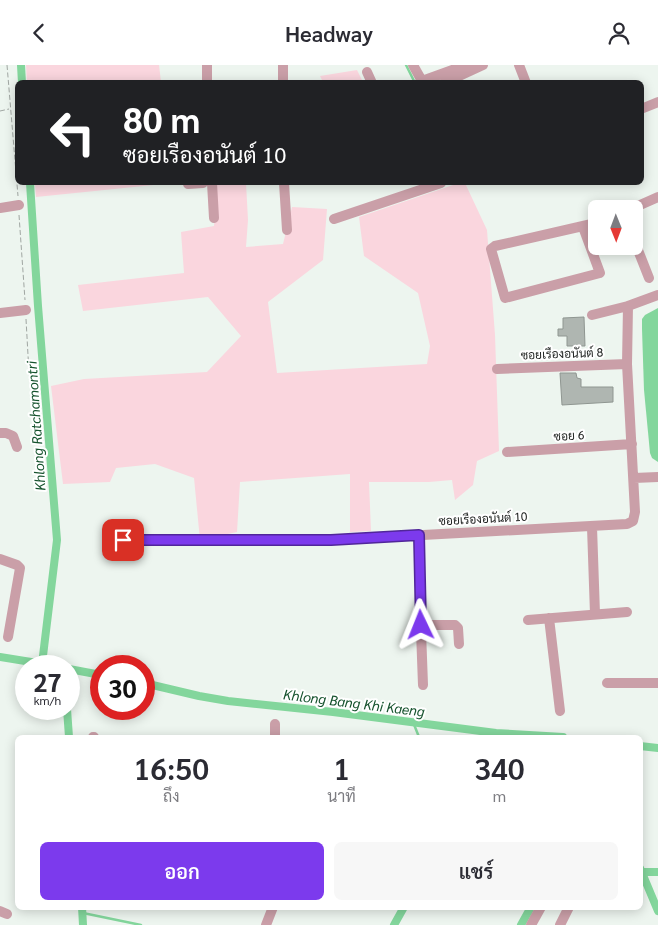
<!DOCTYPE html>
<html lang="th">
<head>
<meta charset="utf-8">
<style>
  :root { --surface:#fff; --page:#f7f7f7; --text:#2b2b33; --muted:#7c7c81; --accent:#7c3aed }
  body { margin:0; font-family:Georgia,Sarabun,serif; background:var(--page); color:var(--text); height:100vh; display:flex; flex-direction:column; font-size:19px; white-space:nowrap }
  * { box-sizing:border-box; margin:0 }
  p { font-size:16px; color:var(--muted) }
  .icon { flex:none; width:28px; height:28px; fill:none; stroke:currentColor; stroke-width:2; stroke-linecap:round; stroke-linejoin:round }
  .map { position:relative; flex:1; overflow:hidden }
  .panel { position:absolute; left:15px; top:670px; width:628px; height:175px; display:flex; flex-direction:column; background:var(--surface); border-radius:8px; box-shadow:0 2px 12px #0003 }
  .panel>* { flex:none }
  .guide { position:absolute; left:15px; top:15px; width:629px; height:105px; border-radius:8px; box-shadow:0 2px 12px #0003; background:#202124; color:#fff; overflow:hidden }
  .needle { width:32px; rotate:179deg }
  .fabs { position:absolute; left:588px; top:135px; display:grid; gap:10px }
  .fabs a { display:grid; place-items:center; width:55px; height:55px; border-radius:8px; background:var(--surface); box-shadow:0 2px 12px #0003; font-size:25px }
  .speed { position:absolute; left:15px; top:590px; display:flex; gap:10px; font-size:25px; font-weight:700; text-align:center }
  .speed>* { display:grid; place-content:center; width:65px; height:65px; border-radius:50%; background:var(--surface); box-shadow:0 2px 12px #0003; line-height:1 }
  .speed small { font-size:12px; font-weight:400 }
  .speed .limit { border:8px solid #d22; background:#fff; color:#111 }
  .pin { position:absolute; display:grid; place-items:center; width:42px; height:42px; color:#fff; margin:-21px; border-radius:10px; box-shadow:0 2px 8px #0006 }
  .me { position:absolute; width:55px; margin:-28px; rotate:358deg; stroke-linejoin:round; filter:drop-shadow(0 0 4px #0008) }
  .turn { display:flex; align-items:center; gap:18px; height:105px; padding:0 25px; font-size:22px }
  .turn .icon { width:65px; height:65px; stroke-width:2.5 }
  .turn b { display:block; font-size:35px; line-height:42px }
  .eta { display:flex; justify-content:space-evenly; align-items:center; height:85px; text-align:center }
  .eta b { font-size:30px; font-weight:600; line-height:35px }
  .cta { display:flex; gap:10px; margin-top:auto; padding:10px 25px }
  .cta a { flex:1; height:58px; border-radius:8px; background:var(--accent); color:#fff; font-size:20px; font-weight:600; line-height:58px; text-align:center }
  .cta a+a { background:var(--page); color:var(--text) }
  header { display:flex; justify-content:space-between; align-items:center; height:65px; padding:0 25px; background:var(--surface); font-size:22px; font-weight:600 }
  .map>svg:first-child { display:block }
</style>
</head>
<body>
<header><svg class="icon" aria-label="back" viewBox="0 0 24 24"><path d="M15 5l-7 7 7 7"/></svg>Headway<svg class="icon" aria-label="person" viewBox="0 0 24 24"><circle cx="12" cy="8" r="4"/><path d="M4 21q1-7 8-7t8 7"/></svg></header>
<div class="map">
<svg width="658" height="860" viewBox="0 0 658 860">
  <rect width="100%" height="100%" fill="#edf5ef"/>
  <path fill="#fad6de" d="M 26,0 L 159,0 L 161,17 L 27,17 Z
    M 357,5 L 363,17 L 323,17 L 320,11 Z
    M 35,118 L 173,118 L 36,132 Z
    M 217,118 L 246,118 L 248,155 L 246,182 L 283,179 L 292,142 L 327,144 L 323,195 L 268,237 L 277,308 L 427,299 L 430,281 L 418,228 L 364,191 L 359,152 L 459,118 L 465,118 L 487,165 L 495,270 L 499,386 L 477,396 L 473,420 L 455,435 L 452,415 L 429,417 L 369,417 L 371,466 L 350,467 L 350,409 L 240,417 L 237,467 L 200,475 L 194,413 L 155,399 L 116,403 L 110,417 L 63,419 L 51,321 L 84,314 L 207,307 L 241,271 L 208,232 L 83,246 L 78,220 L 184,208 L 181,167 L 214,161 Z"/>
  <path fill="#83d69c" d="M 658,243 L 658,397 L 652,393 L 650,388 L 644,325 L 642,264 L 642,254 L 645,250 Z"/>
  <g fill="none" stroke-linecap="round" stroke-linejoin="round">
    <path stroke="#83d69c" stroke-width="2.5" d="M 406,0 L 415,18
      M 413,657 L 419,672
      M 83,848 L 141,860"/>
    <path stroke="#83d69c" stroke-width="8" d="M 21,0 L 22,18
      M 30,118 L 38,241 L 57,475 L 42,599 L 45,601
      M 0,592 L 56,601
      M 69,604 L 101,610
      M 144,618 L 199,631 L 228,636 L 333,647 L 496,668 L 563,672
      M 67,644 L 69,672
      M 640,681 L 658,683
      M 640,803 L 658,846
      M 642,807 L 658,807
      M 82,842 L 83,860
      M 394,860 L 404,842
      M 521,860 L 531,842"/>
  </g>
  <path fill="#afb6b1" stroke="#8f9691" d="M 584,252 L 585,281 L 567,281 L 567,271 L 558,271 L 558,264 L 563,264 L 563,253 Z
    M 560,308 L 576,308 L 577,313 L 581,314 L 581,322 L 613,322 L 613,337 L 562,340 Z"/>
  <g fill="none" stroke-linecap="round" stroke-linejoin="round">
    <path stroke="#a0a6a2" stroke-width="1" stroke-dasharray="5 2.5" stroke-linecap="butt" d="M 7,0 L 18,131
      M 0,46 L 9,44
      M 19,150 L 25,235
      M 26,254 L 29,308"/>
    <path stroke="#ca9fa8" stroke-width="10" d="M 207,0 L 207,18
      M 283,0 L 283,18
      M 413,0 L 422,16 L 466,0
      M 519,0 L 526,18
      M 367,7 L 372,18
      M 444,18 L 483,0
      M 641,44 L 658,37
      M 212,118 L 214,153
      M 284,118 L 287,165
      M 188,119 L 203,118
      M 0,143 L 19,140
      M 631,144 L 658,132
      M 334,154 L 441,118
      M 583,162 L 600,208 L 505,233 L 491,184 L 495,181 L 596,158
      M 634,175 L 649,213
      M 0,248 L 26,245
      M 592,250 L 628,241 L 658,230
      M 497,304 L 627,299
      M 0,368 L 6,368 L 13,371 L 17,382
      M 507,387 L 632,379
      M 634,413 L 658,412
      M 592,462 L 595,549
      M 419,470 L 420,539 L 423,620
      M 123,475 L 331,475 L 627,459 L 633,456 L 635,447 L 627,299 L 628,241
      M 0,494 L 17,500 L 20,503 L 8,572
      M 549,553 L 560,646
      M 528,555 L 627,547
      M 421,560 L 455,560 L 458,563 L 459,579
      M 607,618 L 658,618
      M 93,672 L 94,672
      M 275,672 L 275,659
      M 0,846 L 7,849
      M 266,860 L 273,842
      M 531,860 L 541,842
      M 560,860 L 569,842"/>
  </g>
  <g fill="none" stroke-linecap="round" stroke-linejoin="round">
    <g stroke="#51269a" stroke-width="12">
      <path id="route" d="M 123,475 L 331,475 L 419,470 L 421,560"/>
    </g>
    <use href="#route" stroke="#7c3aed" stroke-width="9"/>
  </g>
  <g text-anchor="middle" stroke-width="4" stroke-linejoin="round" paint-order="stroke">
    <g font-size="12" fill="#222523" stroke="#fff">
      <text transform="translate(562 289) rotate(-2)" y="4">ซอยเรืองอนันต์ 8</text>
      <text transform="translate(569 371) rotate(-3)" y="4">ซอย 6</text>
      <text transform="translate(483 454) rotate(-3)" y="4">ซอยเรืองอนันต์ 10</text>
    </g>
    <g font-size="14" font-style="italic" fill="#16532e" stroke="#fff">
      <text transform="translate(36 361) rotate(-94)" y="5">Khlong Ratchamontri</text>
      <text transform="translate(354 638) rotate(7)" y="5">Khlong Bang Khi Kaeng</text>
    </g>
  </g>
</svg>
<div class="fabs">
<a><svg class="needle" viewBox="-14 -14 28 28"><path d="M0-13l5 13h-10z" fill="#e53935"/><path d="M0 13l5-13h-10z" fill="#7c7c81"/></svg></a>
</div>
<div class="speed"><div>27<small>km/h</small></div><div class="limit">30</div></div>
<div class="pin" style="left:123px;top:475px;background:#d93025"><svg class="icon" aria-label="arrive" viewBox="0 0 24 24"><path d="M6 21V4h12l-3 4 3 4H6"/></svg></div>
<svg class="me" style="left:421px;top:560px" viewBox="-20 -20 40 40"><path d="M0-17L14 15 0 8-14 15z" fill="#7c3aed" stroke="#fff" stroke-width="4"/></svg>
<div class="guide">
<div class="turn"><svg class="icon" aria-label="left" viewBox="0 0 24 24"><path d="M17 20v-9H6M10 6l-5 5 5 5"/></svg><div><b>80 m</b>ซอยเรืองอนันต์ 10</div></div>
</div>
<section class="panel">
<div class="eta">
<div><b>16:50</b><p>ถึง</p></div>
<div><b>1</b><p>นาที</p></div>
<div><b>340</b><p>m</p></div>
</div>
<div class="cta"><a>ออก</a><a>แชร์</a></div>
</section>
</div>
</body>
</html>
